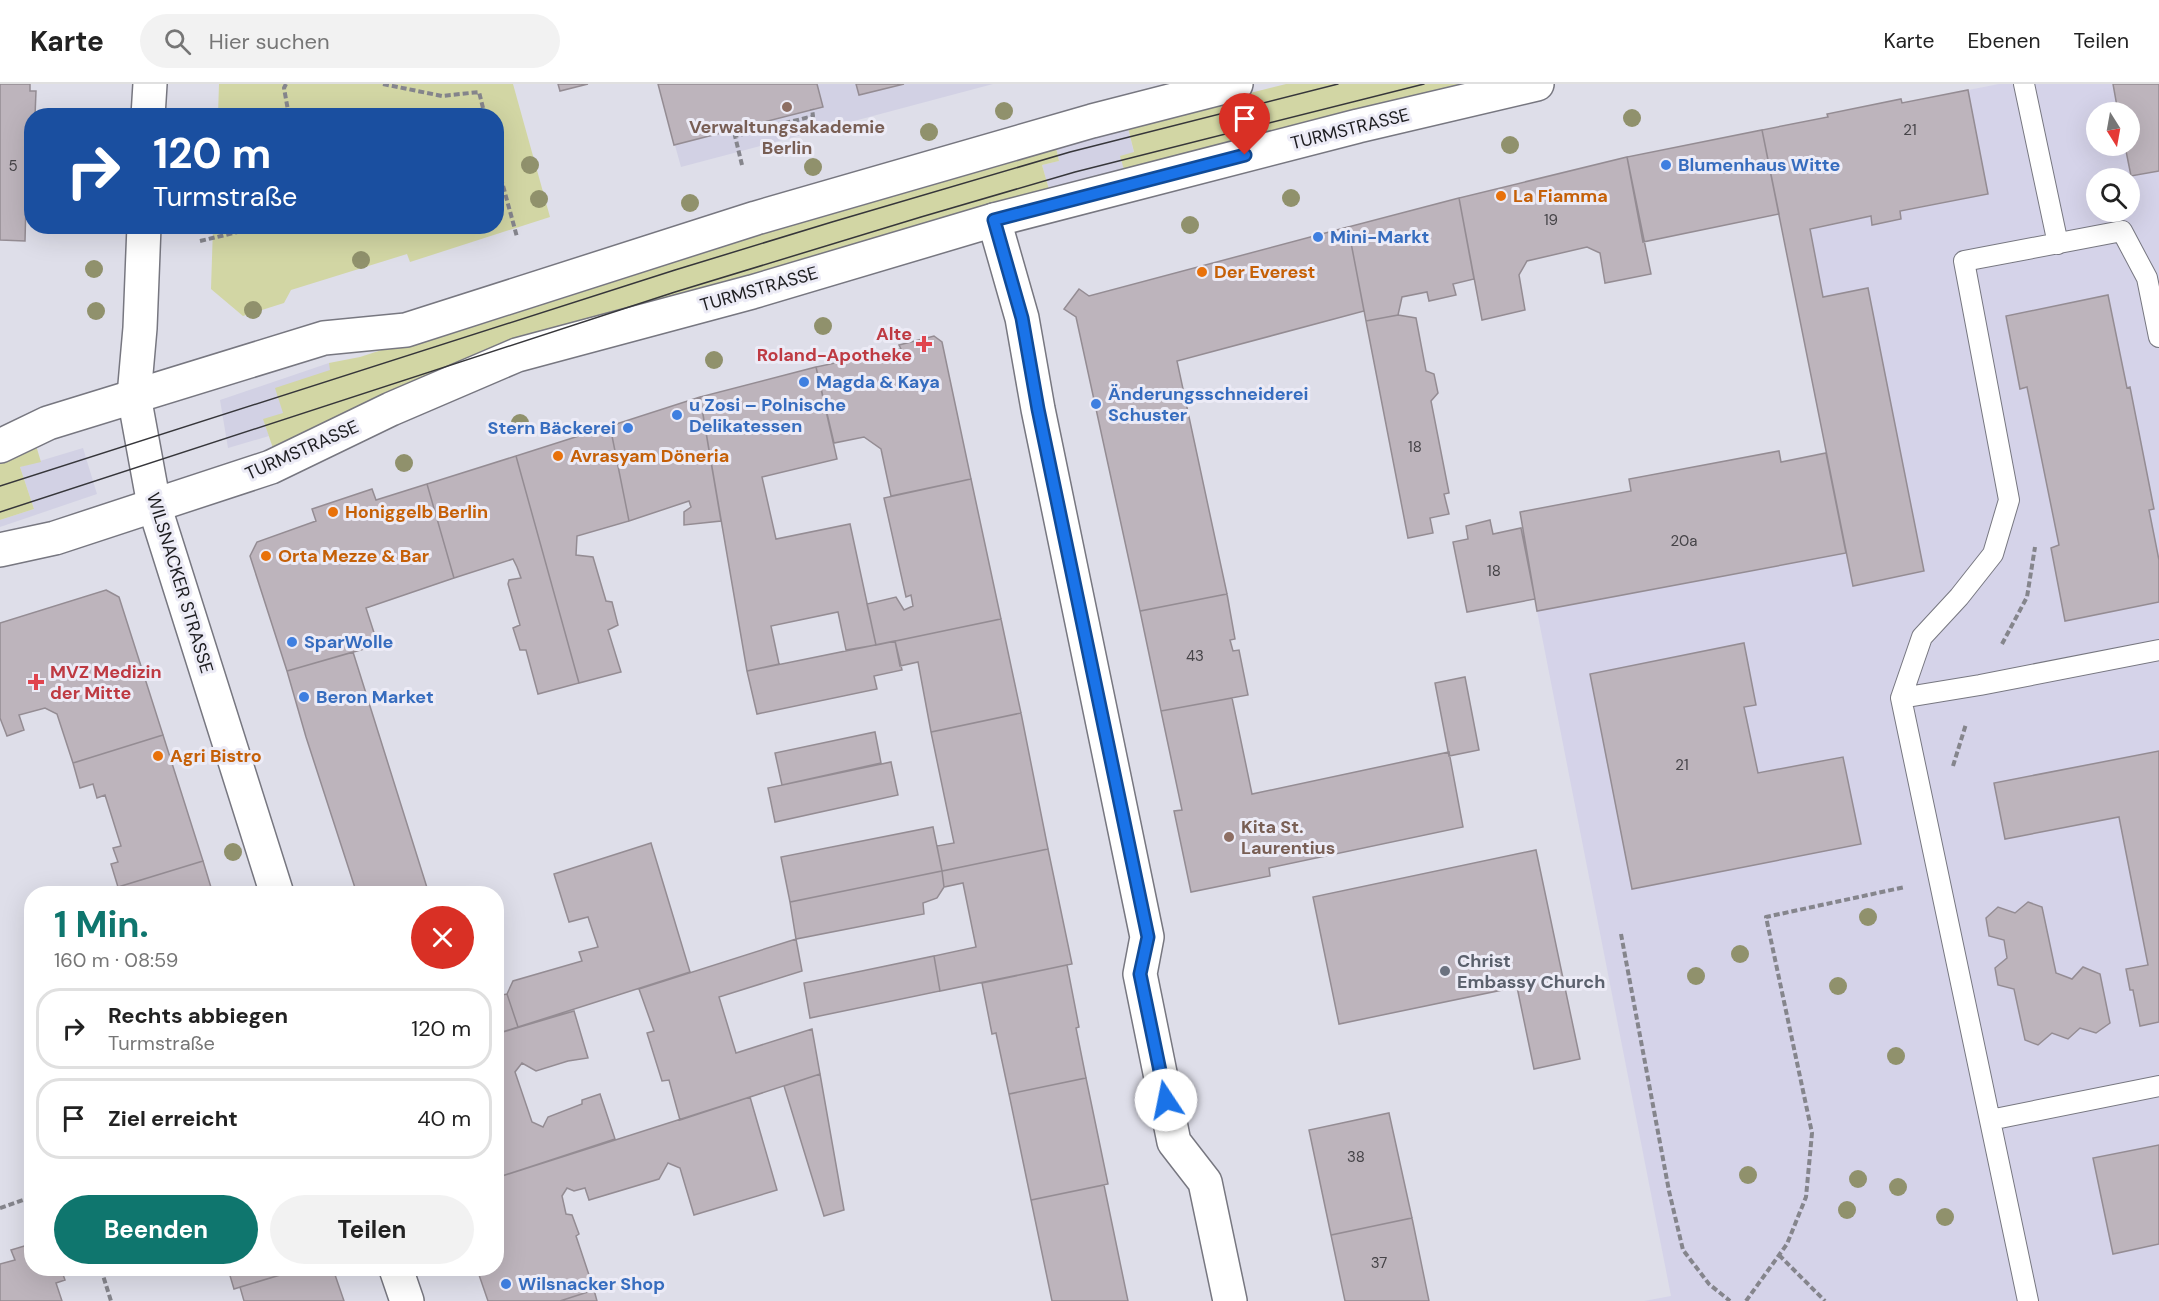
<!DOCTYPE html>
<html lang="de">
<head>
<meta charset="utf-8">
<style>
  :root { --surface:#fff; --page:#f2f2f2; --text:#222; --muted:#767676; --line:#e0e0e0; --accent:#0f766e }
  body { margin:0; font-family:"DM Sans",sans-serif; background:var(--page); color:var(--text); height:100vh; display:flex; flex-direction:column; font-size:22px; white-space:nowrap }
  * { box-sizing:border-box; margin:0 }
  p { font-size:20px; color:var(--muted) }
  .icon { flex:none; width:33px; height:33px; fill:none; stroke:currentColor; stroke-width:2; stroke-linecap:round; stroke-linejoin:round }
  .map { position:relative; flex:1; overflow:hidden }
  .side { position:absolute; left:24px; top:802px; width:480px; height:390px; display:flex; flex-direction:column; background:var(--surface); border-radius:24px; box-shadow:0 6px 24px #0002 }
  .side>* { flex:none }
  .hud { position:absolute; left:24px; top:24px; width:480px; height:126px; border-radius:24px; box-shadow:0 6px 24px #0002; background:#1a4fa0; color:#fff; overflow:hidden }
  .needle { width:39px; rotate:169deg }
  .buttons { position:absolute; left:2086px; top:18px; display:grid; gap:12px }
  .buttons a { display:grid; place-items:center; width:54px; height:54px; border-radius:50%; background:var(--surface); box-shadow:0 6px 24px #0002; font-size:30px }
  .pin { position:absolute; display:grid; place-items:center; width:51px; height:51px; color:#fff; margin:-62px -26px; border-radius:50% 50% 50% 0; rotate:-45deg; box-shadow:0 0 6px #0007 }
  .pin .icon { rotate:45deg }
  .me { position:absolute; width:66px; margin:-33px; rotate:349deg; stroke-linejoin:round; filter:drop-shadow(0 0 4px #0008) }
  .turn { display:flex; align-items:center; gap:21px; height:126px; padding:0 30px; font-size:27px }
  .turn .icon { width:78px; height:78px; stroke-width:2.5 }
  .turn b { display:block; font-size:42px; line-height:51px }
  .round { display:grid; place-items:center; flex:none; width:63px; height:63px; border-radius:32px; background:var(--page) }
  .summary { display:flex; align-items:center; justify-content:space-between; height:102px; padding:0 30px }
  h1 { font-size:36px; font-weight:700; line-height:45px; color:var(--accent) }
  .action { display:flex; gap:12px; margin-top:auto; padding:12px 30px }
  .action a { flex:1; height:69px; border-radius:36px; background:var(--accent); color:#fff; font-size:24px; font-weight:700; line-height:69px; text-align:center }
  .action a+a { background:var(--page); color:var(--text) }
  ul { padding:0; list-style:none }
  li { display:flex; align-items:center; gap:18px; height:81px; margin:0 12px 9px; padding:0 18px; border:3px solid var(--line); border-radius:24px }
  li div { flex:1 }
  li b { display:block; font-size:22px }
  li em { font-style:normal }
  header { display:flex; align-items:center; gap:36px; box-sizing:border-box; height:84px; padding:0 30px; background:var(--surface); border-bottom:2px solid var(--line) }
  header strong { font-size:28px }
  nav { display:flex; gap:33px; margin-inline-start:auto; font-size:21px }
  .search { width:420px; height:54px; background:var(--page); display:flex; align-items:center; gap:15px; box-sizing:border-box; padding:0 21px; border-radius:33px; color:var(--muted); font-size:22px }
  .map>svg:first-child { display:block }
</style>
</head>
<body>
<header>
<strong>Karte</strong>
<div class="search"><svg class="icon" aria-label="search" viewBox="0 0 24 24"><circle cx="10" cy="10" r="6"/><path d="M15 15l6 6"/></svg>Hier suchen</div>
<nav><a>Karte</a><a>Ebenen</a><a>Teilen</a></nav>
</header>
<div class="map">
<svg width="2159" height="1217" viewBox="0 0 2159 1217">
  <rect width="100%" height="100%" fill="#dedee9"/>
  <path fill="#d5d3e9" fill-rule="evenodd" d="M 1999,0 L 2159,0 L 2159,1217 L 1644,1217 L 1671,1212 L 1537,527 L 1846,469 L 1762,46 L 1828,33 L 1827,30 L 1901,15 L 1902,19 ZM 2097,28 L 2130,28 L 2130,62 L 2097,62 ZM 2097,94 L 2130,94 L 2130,128 L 2097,128 Z"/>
  <path fill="#d2d1e4" d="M 658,0 L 993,0 L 681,83 Z
    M 1127,40 L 1134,69 L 1125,89 L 1050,109 L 1042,81 L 1059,77 L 1055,59 Z
    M 329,279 L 331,286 L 284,329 L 264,336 L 269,352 L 228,364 L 220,316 Z
    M 83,364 L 97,410 L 0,443 L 0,436 L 34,425 L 20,383 Z"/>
  <path fill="#d2d6a4" d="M 219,0 L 513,0 L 550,133 L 410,178 L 407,170 L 291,206 L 284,219 L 243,232 L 211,205 L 213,143 L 496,142 L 496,32 L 218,31 Z
    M 1286,0 L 1481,0 L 1125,89 L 1120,72 L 1134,68 L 1127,40 Z
    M 1055,59 L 1059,77 L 1042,81 L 1050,109 L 875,160 L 275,370 L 263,335 L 283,329 L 275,304 L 330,286 L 329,279 L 360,273 L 687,167 Z
    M 35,358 L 41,378 L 20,383 L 34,425 L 0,436 L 0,375 Z"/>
  <path fill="#bdb4bc" stroke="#948c93" stroke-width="1.5" d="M 0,0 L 30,0 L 30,7 L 36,7 L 35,32 L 32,32 L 32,38 L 28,38 L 25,157 L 0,156 Z
    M 558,0 L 588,0 L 560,7 Z
    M 658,0 L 817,0 L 823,23 L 674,61 Z
    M 856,0 L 904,0 L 859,11 Z
    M 2113,0 L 2159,0 L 2159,87 L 2131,92 L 2125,62 L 2130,62 L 2130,28 L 2118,28 Z
    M 1968,6 L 1988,110 L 1900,127 L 1901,135 L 1872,141 L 1871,132 L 1810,145 L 1823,213 L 1868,204 L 1924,487 L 1853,502 L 1762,46 L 1828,33 L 1827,30 L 1901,15 L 1902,19 Z
    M 1762,46 L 1779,130 L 1643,158 L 1627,73 Z
    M 1627,73 L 1651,190 L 1605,199 L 1600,169 L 1587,163 L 1527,177 L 1519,191 L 1525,226 L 1482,236 L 1459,114 Z
    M 1459,114 L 1474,195 L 1453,200 L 1456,211 L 1429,217 L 1427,208 L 1402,213 L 1398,231 L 1366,237 L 1348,143 Z
    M 1348,143 L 1364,227 L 1177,277 L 1227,510 L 1140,527 L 1076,233 L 1064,225 L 1079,205 L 1089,212 Z
    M 2108,211 L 2127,304 L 2130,303 L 2154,425 L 2149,426 L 2159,476 L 2159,518 L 2065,537 L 2051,464 L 2059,461 L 2027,303 L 2020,305 L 2006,232 Z
    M 1398,231 L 1416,234 L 1426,287 L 1434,290 L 1438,309 L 1431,317 L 1449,409 L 1444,410 L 1449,430 L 1430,434 L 1433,449 L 1408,454 L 1366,237 Z
    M 934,252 L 942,258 L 971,395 L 891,412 L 881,365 L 864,353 L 834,359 L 816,283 L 901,265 L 899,261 Z
    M 816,283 L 837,375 L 762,393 L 776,455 L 850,440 L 876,561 L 846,566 L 838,528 L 771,542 L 779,580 L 747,587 L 700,313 Z
    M 700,313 L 721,437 L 684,441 L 684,428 L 691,423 L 689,417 L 629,437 L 610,342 Z
    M 610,342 L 629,437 L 577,452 L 576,471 L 593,473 L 606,517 L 612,518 L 618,541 L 608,546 L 621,588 L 579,599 L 516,372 Z
    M 1779,367 L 1781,378 L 1826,369 L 1846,469 L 1537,527 L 1520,428 L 1631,407 L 1629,395 Z
    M 516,372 L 579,599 L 538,610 L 526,566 L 520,566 L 513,544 L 520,541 L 508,500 L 509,496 L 521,494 L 517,483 L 513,475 L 454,494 L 427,400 Z
    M 971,395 L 1001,535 L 876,561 L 867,520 L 896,513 L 904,526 L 913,522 L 911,511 L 906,513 L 884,414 Z
    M 427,400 L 454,494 L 366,524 L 378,561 L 287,587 L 250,472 L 257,458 L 316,437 L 312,425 L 372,405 L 376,416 Z
    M 1490,436 L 1493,450 L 1521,444 L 1535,515 L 1467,528 L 1453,458 L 1468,455 L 1466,442 Z
    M 106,506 L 119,513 L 163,651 L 73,679 L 57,630 L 45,624 L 19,631 L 24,646 L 7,652 L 0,634 L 0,539 Z
    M 1227,510 L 1235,555 L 1230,556 L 1233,567 L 1239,566 L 1248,611 L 1161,627 L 1140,527 Z
    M 1001,535 L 1021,629 L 931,648 L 918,578 L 900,582 L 895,557 Z
    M 895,557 L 902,586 L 874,592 L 877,605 L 757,630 L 747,587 Z
    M 1744,559 L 1756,621 L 1744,623 L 1758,689 L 1843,673 L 1861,760 L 1632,805 L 1590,590 Z
    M 353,568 L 429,810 L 357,810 L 306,653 L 287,587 Z
    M 1465,593 L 1479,666 L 1449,672 L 1435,599 Z
    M 1232,614 L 1252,710 L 1449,668 L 1463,743 L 1269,784 L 1270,792 L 1191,808 L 1174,727 L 1182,726 L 1161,627 Z
    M 1021,629 L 1048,765 L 942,787 L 937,762 L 954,759 L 931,648 Z
    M 875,648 L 881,679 L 782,701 L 775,669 Z
    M 163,651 L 203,777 L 118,803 L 111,780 L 118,778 L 113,764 L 121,762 L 105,711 L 97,714 L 93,700 L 80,704 L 73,679 Z
    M 2159,667 L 2159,938 L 2140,942 L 2133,906 L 2130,906 L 2126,885 L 2148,881 L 2119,733 L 2005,755 L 1994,699 Z
    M 891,678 L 898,711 L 775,738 L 768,704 Z
    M 933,743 L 942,787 L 790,818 L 781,773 Z
    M 651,759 L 690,888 L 518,943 L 507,910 L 513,897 L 582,877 L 579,868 L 598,863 L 588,833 L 569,838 L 554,790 Z
    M 1048,765 L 1072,880 L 940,907 L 934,872 L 976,863 L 963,799 L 944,803 L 942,787 Z
    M 1536,766 L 1580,975 L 1534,985 L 1517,903 L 1339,940 L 1313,813 Z
    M 203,777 L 213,810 L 121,810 L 118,803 Z
    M 942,787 L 944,803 L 937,814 L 923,819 L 924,830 L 796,855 L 790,818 Z
    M 2028,818 L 2042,823 L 2056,889 L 2072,895 L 2083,883 L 2100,890 L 2110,939 L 2096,949 L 2080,944 L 2068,955 L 2052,949 L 2038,961 L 2025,956 L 2014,905 L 1998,901 L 1995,884 L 2007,874 L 2004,856 L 1989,852 L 1986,834 L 1998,823 L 2015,829 Z
    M 796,855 L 802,887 L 719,913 L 736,969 L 812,945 L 820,990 L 680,1036 L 669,996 L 662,997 L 647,949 L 654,947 L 639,905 Z
    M 934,872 L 940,907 L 810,934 L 804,899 Z
    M 1067,881 L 1079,943 L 1076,944 L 1086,994 L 1009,1010 L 996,949 L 992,950 L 982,899 Z
    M 507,910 L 518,943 L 496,950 L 496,912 Z
    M 574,927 L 588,974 L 568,977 L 536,987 L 522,979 L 515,988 L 532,1038 L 543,1043 L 548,1033 L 582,1020 L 582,1016 L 600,1010 L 615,1055 L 496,1094 L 496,950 Z
    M 820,990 L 844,1126 L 824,1132 L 784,1002 Z
    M 1086,994 L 1108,1100 L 1031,1116 L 1009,1010 Z
    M 750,1013 L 777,1106 L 694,1131 L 680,1084 L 668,1079 L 659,1095 L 589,1116 L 585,1104 L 574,1107 L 567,1104 L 562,1112 L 566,1130 L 572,1131 L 579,1150 L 576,1152 L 594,1206 L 560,1217 L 488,1217 L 477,1185 L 496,1185 L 496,1094 Z
    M 1389,1029 L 1412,1134 L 1331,1151 L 1309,1046 Z
    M 2159,1061 L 2159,1160 L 2113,1170 L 2093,1074 Z
    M 1104,1101 L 1128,1217 L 1052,1217 L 1031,1116 Z
    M 1412,1134 L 1429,1217 L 1345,1217 L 1331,1151 Z
    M 31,1160 L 32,1185 L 61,1185 L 65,1196 L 56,1199 L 62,1217 L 0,1217 L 0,1180 L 15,1176 L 11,1166 Z
    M 228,1185 L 300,1185 L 234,1205 Z
    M 300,1185 L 333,1185 L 344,1217 L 244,1217 L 240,1203 Z
    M 594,1206 L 597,1217 L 560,1217 Z"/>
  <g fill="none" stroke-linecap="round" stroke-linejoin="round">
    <g stroke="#777780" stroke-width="22">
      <path id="lane" d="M 2024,0 L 2058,160
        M 1901,614 L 1980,601 L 2159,566
        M 1990,1036 L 2159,1002
        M 2028,1217 L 1901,614 L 1922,553 L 1959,513 L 1993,470 L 2009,416 L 1964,177 L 2122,147 L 2147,194 L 2159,253"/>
    </g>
    <g stroke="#777780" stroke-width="36">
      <path id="street" d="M 148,32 L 150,0
        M 994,136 L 1022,234 L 1038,325 L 1147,853 L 1140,890 L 1174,1058 L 1205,1098 L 1230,1217
        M 144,142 L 140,244 L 134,312 L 154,421 L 277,810
        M 396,1185 L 407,1217"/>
    </g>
    <g stroke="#777780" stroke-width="36">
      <path id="secondary" d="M 0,362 L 48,339 L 324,254 L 406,246 L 756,134 L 1092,37 L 1236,0
        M 0,466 L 55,454 L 271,383 L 391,325 L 517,271 L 752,208 L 994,136 L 1358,42 L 1537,0"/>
    </g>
    <path stroke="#85858c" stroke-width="4" stroke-dasharray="6 3" stroke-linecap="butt" d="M 286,0 L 284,4 L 289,32
      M 383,0 L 442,12 L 479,8 L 485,32
      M 496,76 L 517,153
      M 742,81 L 735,52 L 813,32 L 812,25
      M 200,157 L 263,142
      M 2002,560 L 2027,513 L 2035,463
      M 1953,682 L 1966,640
      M 1621,850 L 1669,1107 L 1683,1166 L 1709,1200 L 1730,1217
      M 0,1124 L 32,1113
      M 1779,1171 L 1825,1217
      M 101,1185 L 111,1217
      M 1746,1217 L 1787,1160 L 1806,1113 L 1812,1049 L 1766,833 L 1905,803"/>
    <use href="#lane" stroke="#fff" stroke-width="20"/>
    <use href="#street" stroke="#fff" stroke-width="33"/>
    <use href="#secondary" stroke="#fff" stroke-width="33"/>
    <path stroke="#36363a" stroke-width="1.5" d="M 0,402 L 675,186 L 832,138 L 1070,68 L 1338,0
      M 0,428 L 675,208 L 921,133 L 1075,88 L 1424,0"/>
  </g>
  <g fill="#90916c">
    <circle cx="1004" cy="27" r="9"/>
    <circle cx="1632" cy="34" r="9"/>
    <circle cx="929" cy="48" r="9"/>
    <circle cx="1510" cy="61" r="9"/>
    <circle cx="530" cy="81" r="9"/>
    <circle cx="813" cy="83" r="9"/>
    <circle cx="1291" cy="114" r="9"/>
    <circle cx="539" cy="115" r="9"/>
    <circle cx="690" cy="119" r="9"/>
    <circle cx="1190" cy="141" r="9"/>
    <circle cx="361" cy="176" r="9"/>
    <circle cx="94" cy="185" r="9"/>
    <circle cx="253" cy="226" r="9"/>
    <circle cx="96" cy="227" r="9"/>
    <circle cx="823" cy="242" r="9"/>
    <circle cx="714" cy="276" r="9"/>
    <circle cx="520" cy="339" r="9"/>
    <circle cx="404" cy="379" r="9"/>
    <circle cx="233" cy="768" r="9"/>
    <circle cx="1868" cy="833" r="9"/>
    <circle cx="1740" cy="870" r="9"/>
    <circle cx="1696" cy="892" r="9"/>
    <circle cx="1838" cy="902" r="9"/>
    <circle cx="1896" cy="972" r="9"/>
    <circle cx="1748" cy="1091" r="9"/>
    <circle cx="1858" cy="1095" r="9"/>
    <circle cx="1898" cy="1103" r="9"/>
    <circle cx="1847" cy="1126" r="9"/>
    <circle cx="1945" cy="1133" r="9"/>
  </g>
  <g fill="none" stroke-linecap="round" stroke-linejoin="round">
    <g stroke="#114b97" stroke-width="15">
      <path id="route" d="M 1166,1016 L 1140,890 L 1148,853 L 1038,325 L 1022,234 L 994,136 L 1245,71"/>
    </g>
    <use href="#route" stroke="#1a73e8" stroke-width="10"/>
  </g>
  <g fill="#8d6e63" stroke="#ecebf6" stroke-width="2">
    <circle cx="787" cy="23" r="6"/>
    <circle cx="1229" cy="753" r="6"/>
  </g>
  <g fill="#3f7fe0" stroke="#ecebf6" stroke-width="2">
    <circle cx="1666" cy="81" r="6"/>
    <circle cx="1318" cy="153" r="6"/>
    <circle cx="804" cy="298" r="6"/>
    <circle cx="1096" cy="320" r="6"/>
    <circle cx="677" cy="331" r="6"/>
    <circle cx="628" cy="344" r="6"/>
    <circle cx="292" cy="558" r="6"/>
    <circle cx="304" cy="613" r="6"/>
    <circle cx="506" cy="1200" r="6"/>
  </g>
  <g fill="#e8710a" stroke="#ecebf6" stroke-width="2">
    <circle cx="1501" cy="112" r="6"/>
    <circle cx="1202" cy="188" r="6"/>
    <circle cx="558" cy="372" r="6"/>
    <circle cx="333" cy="428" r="6"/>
    <circle cx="266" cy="472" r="6"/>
    <circle cx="158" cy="672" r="6"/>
  </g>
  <g fill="#e0444e" stroke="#ecebf6" stroke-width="2">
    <path d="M921 251h6v6h6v6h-6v6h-6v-6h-6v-6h6z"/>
    <path d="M33 589h6v6h6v6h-6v6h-6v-6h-6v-6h6z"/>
  </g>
  <circle fill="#6b7280" stroke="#ecebf6" stroke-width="2" cx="1445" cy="887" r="6"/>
  <g text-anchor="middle" stroke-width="6" stroke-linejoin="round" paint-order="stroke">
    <g font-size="15" fill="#454347">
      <text x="1910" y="51">21</text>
      <text x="13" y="87">5</text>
      <text x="1551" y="141">19</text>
      <text x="1415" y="368">18</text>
      <text x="1684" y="462">20a</text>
      <text x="1494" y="492">18</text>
      <text x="1195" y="577">43</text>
      <text x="1682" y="686">21</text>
      <text x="1356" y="1078">38</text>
      <text x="1379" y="1184">37</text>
    </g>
    <g font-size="18" font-weight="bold" fill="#785e54" stroke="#ecebf6">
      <text x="787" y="49">Verwaltungsakademie<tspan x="787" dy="21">Berlin</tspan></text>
      <text x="1241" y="749" text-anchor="start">Kita St.<tspan x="1241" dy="21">Laurentius</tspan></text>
    </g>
    <g font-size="18" fill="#1d1d20" stroke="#ecebf6">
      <text transform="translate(1350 45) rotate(-14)" y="6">TURMSTRASSE</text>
      <text transform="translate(759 205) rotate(-16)" y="6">TURMSTRASSE</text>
      <text transform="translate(302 366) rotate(-24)" y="6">TURMSTRASSE</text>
      <text transform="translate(180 499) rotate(73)" y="6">WILSNACKER STRASSE</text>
    </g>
    <g font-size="18" font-weight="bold" fill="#366cbe" stroke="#ecebf6" text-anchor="start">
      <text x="1678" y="87">Blumenhaus Witte</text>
      <text x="1330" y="159">Mini-Markt</text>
      <text x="816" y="304">Magda &amp; Kaya</text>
      <text x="1108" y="316">Änderungsschneiderei<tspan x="1108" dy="21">Schuster</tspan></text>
      <text x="689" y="327">u Zosi – Polnische<tspan x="689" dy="21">Delikatessen</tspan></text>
      <text x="616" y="350" text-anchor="end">Stern Bäckerei</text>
      <text x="304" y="564">SparWolle</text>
      <text x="316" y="619">Beron Market</text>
      <text x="518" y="1206">Wilsnacker Shop</text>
    </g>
    <g font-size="18" font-weight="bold" fill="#c56008" stroke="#ecebf6" text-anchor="start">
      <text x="1513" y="118">La Fiamma</text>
      <text x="1214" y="194">Der Everest</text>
      <text x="570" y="378">Avrasyam Döneria</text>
      <text x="345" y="434">Honiggelb Berlin</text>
      <text x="278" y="478">Orta Mezze &amp; Bar</text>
      <text x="170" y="678">Agri Bistro</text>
    </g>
    <g font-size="18" font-weight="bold" fill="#be3a42" stroke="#ecebf6" text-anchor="end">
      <text x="912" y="256">Alte<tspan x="912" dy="21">Roland-Apotheke</tspan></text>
      <text x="50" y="594" text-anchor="start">MVZ Medizin<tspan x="50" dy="21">der Mitte</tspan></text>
    </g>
    <g font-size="18" font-weight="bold" fill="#5b616d" stroke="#ecebf6" text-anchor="start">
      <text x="1457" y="883">Christ<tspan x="1457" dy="21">Embassy Church</tspan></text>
    </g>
  </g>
</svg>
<div class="buttons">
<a><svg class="needle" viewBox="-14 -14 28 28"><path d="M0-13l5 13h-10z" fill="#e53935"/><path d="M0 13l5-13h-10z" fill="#767676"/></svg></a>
<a><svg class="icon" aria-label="search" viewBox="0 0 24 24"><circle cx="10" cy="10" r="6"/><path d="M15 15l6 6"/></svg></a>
</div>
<div class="pin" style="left:1245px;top:71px;background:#d93025"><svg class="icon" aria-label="arrive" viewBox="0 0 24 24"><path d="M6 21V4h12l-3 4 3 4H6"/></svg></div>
<svg class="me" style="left:1166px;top:1016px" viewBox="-20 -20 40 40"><circle r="19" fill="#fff"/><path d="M0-13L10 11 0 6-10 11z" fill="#1a73e8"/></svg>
<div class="hud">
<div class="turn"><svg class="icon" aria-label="right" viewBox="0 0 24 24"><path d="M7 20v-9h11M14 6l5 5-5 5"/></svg><div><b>120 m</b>Turmstraße</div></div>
</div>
<section class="side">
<div class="summary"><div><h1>1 Min.</h1><p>160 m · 08:59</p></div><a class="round" style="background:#d93025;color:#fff"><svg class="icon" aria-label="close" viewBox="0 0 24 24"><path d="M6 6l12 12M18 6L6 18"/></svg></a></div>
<ul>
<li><svg class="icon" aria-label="right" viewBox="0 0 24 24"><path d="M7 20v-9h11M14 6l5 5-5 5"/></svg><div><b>Rechts abbiegen</b><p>Turmstraße</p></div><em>120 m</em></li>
<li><svg class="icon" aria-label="arrive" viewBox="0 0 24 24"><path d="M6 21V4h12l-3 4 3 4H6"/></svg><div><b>Ziel erreicht</b></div><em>40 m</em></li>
</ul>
<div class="action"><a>Beenden</a><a>Teilen</a></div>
</section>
</div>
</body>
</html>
